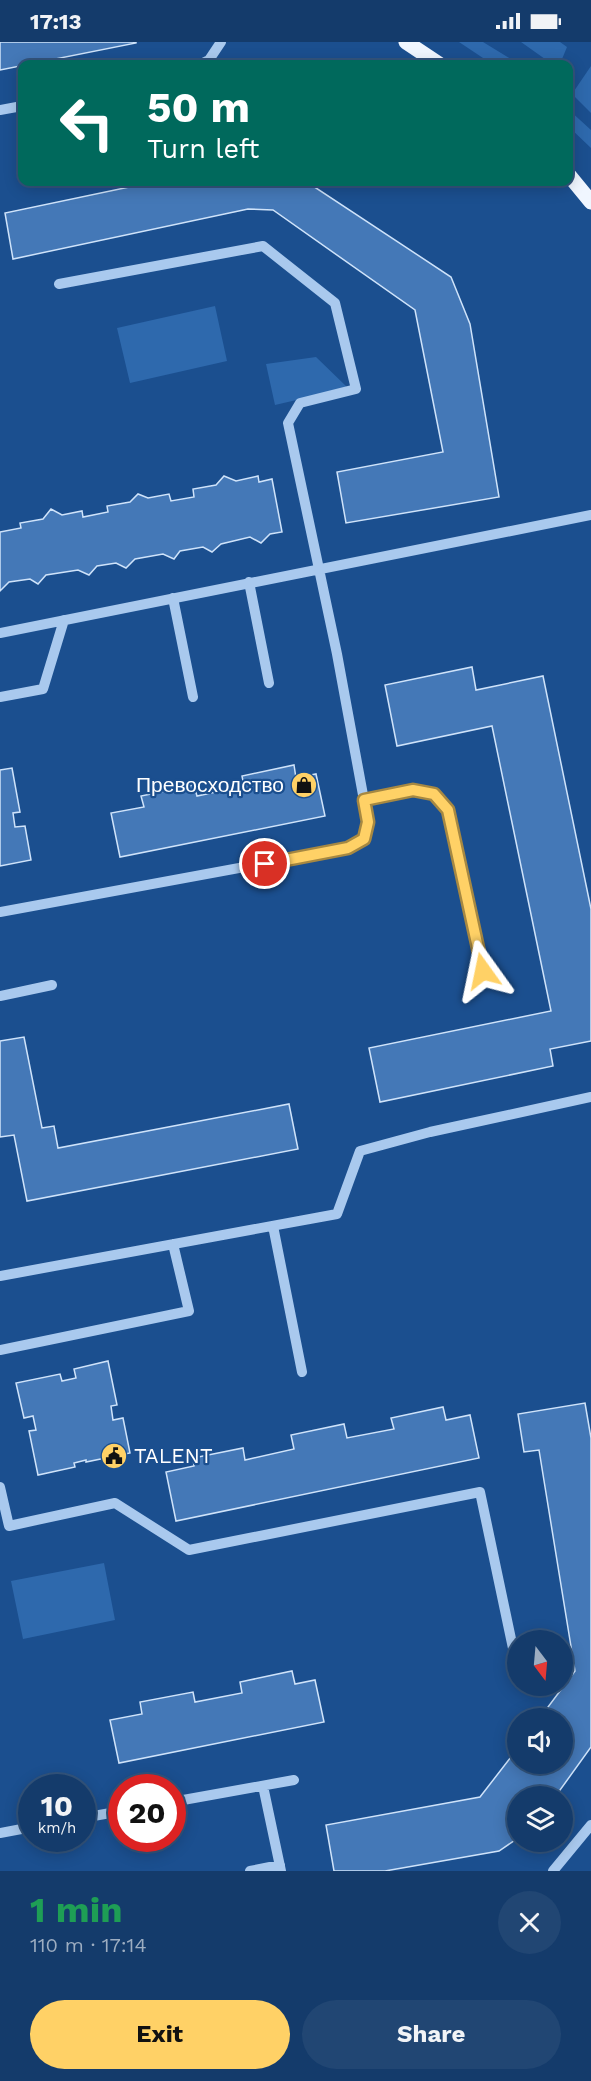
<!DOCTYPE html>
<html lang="en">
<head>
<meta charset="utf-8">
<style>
  :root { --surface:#143b6b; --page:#214673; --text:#f1f3f6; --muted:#9dadc1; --line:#33557e; --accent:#ffd166 }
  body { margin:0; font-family:"Work Sans",sans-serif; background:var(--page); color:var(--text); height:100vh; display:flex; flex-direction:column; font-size:22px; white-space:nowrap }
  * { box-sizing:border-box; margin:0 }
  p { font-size:20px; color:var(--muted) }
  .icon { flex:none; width:33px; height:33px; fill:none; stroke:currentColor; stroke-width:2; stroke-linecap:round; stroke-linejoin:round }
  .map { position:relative; height:1829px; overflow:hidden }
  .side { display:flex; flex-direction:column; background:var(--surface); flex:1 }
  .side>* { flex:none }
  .guide { position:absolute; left:18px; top:18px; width:555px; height:126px; border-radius:12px; box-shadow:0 3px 15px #0003,0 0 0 2px var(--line); background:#00695c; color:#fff; overflow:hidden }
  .needle { width:39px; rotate:164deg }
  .controls { position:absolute; left:507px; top:1588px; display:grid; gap:12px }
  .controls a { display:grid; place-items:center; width:66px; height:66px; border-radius:50%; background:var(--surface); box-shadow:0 3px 15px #0003,0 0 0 2px var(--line); font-size:30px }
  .speed { position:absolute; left:18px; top:1732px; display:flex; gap:12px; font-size:30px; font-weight:700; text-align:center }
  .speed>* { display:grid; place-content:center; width:78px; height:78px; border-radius:50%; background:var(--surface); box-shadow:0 3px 15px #0003,0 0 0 2px var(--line); line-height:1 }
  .speed small { font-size:15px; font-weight:400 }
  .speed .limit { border:9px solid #d22; background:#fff; color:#111 }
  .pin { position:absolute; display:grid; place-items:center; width:51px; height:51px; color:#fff; margin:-26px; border:3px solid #fff; border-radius:50%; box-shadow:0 2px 6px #0007 }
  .me { position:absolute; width:66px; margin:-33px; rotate:348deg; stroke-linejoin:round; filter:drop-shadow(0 0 4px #0008) }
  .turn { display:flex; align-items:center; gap:21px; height:126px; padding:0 30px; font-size:27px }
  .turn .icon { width:78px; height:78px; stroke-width:2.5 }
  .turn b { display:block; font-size:42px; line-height:51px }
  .round { display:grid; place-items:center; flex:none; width:63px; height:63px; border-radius:32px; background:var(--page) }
  .headline { display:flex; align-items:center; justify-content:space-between; height:102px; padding:0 30px }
  h1 { font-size:36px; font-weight:700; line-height:45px; color:#1e9e55 }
  .primary-button { display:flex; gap:12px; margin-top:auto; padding:12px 30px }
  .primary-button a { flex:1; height:69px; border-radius:36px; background:var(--accent); color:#111; font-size:24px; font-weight:700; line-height:69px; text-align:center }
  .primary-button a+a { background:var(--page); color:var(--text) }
  .status { display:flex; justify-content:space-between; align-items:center; height:42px; padding:0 30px; background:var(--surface); direction:ltr }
  .status svg { height:16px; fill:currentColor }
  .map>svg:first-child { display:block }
</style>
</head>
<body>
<div class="status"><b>17:13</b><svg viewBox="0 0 49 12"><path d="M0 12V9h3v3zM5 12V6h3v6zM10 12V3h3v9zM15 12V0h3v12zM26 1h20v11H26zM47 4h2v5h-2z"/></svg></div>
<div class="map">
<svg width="591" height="1829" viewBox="0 0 591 1829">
  <rect width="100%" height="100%" fill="#1b4f8f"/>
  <path fill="#2e69ad" d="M 459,0 L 483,0 L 519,22 L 492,22 Z
    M 521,0 L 560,0 L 567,5 L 560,22 L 552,22 Z
    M 591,24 L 591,71 L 572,52 Z
    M 568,67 L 591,88 L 591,106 L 569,85 Z
    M 215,264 L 227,319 L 130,341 L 117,286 Z
    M 316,315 L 348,346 L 275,363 L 266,322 Z
    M 104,1521 L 115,1578 L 23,1597 L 11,1539 Z"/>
  <path fill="#4478b7" stroke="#cfe3fa" stroke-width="1.5" d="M 0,0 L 136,0 L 136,1 L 0,28 Z
    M 153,140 L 307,140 L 451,235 L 470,282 L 499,455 L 346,481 L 337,430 L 443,410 L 415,268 L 273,168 L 248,167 L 13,217 L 5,171 Z
    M 224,434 L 236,439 L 258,434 L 259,440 L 272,437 L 282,490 L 270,492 L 261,501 L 250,495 L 221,502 L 212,510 L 203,505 L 180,509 L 174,517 L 163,512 L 135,517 L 126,526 L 116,521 L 97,524 L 89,533 L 78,528 L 46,533 L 38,542 L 30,537 L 9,540 L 0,549 L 0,490 L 21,486 L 20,481 L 43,477 L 51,467 L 62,473 L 82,469 L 83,475 L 108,470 L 107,464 L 130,460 L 138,452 L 148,456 L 169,452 L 171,459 L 194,455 L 193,447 L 216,443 Z
    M 472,625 L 476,648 L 543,634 L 591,867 L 591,999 L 550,1007 L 553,1024 L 380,1060 L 369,1006 L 551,969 L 492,684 L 397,704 L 385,643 Z
    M 294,723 L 296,736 L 316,732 L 325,774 L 120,815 L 111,771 L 144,765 L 141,754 L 194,743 L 197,754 L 244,744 L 242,734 Z
    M 12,726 L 20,770 L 13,771 L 15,785 L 25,784 L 31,818 L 0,824 L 0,728 Z
    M 24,995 L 42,1086 L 54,1084 L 58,1106 L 289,1062 L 298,1107 L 27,1159 L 14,1093 L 0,1095 L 0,999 Z
    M 108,1319 L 117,1363 L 111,1364 L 113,1378 L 123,1376 L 130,1411 L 86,1420 L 86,1418 L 74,1421 L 75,1425 L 38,1433 L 29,1389 L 36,1388 L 33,1374 L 24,1376 L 16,1341 L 60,1332 L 62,1339 L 76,1336 L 74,1327 Z
    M 585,1361 L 591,1396 L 591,1705 L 555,1755 L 518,1755 L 518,1796 L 499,1809 L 385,1829 L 334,1829 L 326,1783 L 480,1755 L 518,1706 L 518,1722 L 562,1722 L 562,1677 L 539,1677 L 575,1629 L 539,1408 L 524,1410 L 518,1372 Z
    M 443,1365 L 446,1378 L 470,1373 L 479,1416 L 176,1479 L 166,1430 L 194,1424 L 193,1416 L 243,1406 L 245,1418 L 294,1407 L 291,1393 L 344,1382 L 347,1396 L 394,1387 L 391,1376 Z
    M 292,1629 L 295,1642 L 315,1638 L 324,1680 L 119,1721 L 110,1678 L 142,1672 L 140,1660 L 193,1650 L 195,1660 L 242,1651 L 240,1640 Z"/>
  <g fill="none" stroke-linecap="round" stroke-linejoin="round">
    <path stroke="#a9c9ee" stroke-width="10" d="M 201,22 L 209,18 L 221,0
      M 0,68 L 22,64
      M 249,540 L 269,641
      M 173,556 L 193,655
      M 0,591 L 591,473
      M 0,655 L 43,647 L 64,578
      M 364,758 L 413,748 L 434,752 L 448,768 L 483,929
      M 0,870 L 348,806 L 364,797 L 368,780 L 337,612 L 288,381 L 300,361 L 356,347 L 335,261 L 263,204 L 59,242
      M 0,954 L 52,943
      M 273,1184 L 302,1330
      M 0,1234 L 337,1172 L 360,1109 L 430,1090 L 591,1055
      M 0,1308 L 189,1269 L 173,1202
      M 0,1445 L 9,1484 L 115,1461 L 189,1508 L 480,1450 L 518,1630
      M 263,1744 L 281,1829
      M 172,1760 L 294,1738
      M 82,1776 L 122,1769
      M 0,1791 L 32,1785
      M 250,1829 L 280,1823
      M 553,1829 L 591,1783"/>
    <path stroke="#f0f6ff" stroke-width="15" d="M 406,0 L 439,22
      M 568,132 L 591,160"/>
  </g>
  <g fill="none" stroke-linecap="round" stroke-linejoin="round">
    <g stroke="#a68842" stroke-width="15">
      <path id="route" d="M 265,822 L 348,806 L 364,797 L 368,780 L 364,758 L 413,748 L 434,752 L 448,768 L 483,929"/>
    </g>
    <use href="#route" stroke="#ffd166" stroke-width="10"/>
  </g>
  <defs>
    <g id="shop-disc" transform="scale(1.35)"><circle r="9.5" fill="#ffd166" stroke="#1b4f8f"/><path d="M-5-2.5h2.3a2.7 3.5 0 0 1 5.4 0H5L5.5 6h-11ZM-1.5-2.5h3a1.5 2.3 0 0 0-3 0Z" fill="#111"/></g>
    <g id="civic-disc" transform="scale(1.35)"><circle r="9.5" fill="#ffd166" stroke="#1b4f8f"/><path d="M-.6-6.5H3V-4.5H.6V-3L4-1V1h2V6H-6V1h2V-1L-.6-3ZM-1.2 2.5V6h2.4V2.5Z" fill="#111"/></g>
  </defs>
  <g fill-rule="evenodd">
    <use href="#shop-disc" x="304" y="743"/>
    <use href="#civic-disc" x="114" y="1414"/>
  </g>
  <g text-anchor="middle" stroke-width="4.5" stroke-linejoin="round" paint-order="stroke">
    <g font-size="21" fill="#fff" stroke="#1b4f8f" text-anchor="end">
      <text x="284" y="750">Превосходство</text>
      <text x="134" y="1421" text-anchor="start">TALENT</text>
    </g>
  </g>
</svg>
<div class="controls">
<a><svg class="needle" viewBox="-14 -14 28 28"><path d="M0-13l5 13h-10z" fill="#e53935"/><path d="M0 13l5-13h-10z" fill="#9dadc1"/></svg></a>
<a><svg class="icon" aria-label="sound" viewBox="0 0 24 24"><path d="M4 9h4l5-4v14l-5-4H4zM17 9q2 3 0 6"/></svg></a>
<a><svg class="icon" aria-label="layers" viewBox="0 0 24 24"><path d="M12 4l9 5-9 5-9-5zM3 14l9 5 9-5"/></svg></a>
</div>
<div class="speed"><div>10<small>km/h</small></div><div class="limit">20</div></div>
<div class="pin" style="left:265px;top:822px;background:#d93025"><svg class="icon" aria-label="arrive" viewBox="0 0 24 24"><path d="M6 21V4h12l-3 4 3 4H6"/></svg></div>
<svg class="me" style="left:483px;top:929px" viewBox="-20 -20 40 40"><path d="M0-17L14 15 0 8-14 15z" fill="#ffd166" stroke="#fff" stroke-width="4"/></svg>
<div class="guide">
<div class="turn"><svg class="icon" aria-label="left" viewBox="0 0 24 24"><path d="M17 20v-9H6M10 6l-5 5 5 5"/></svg><div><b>50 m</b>Turn left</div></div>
</div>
</div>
<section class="side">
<div class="headline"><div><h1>1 min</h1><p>110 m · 17:14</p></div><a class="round"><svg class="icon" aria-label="close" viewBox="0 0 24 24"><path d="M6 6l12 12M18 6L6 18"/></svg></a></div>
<div class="primary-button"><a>Exit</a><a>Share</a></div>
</section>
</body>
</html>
